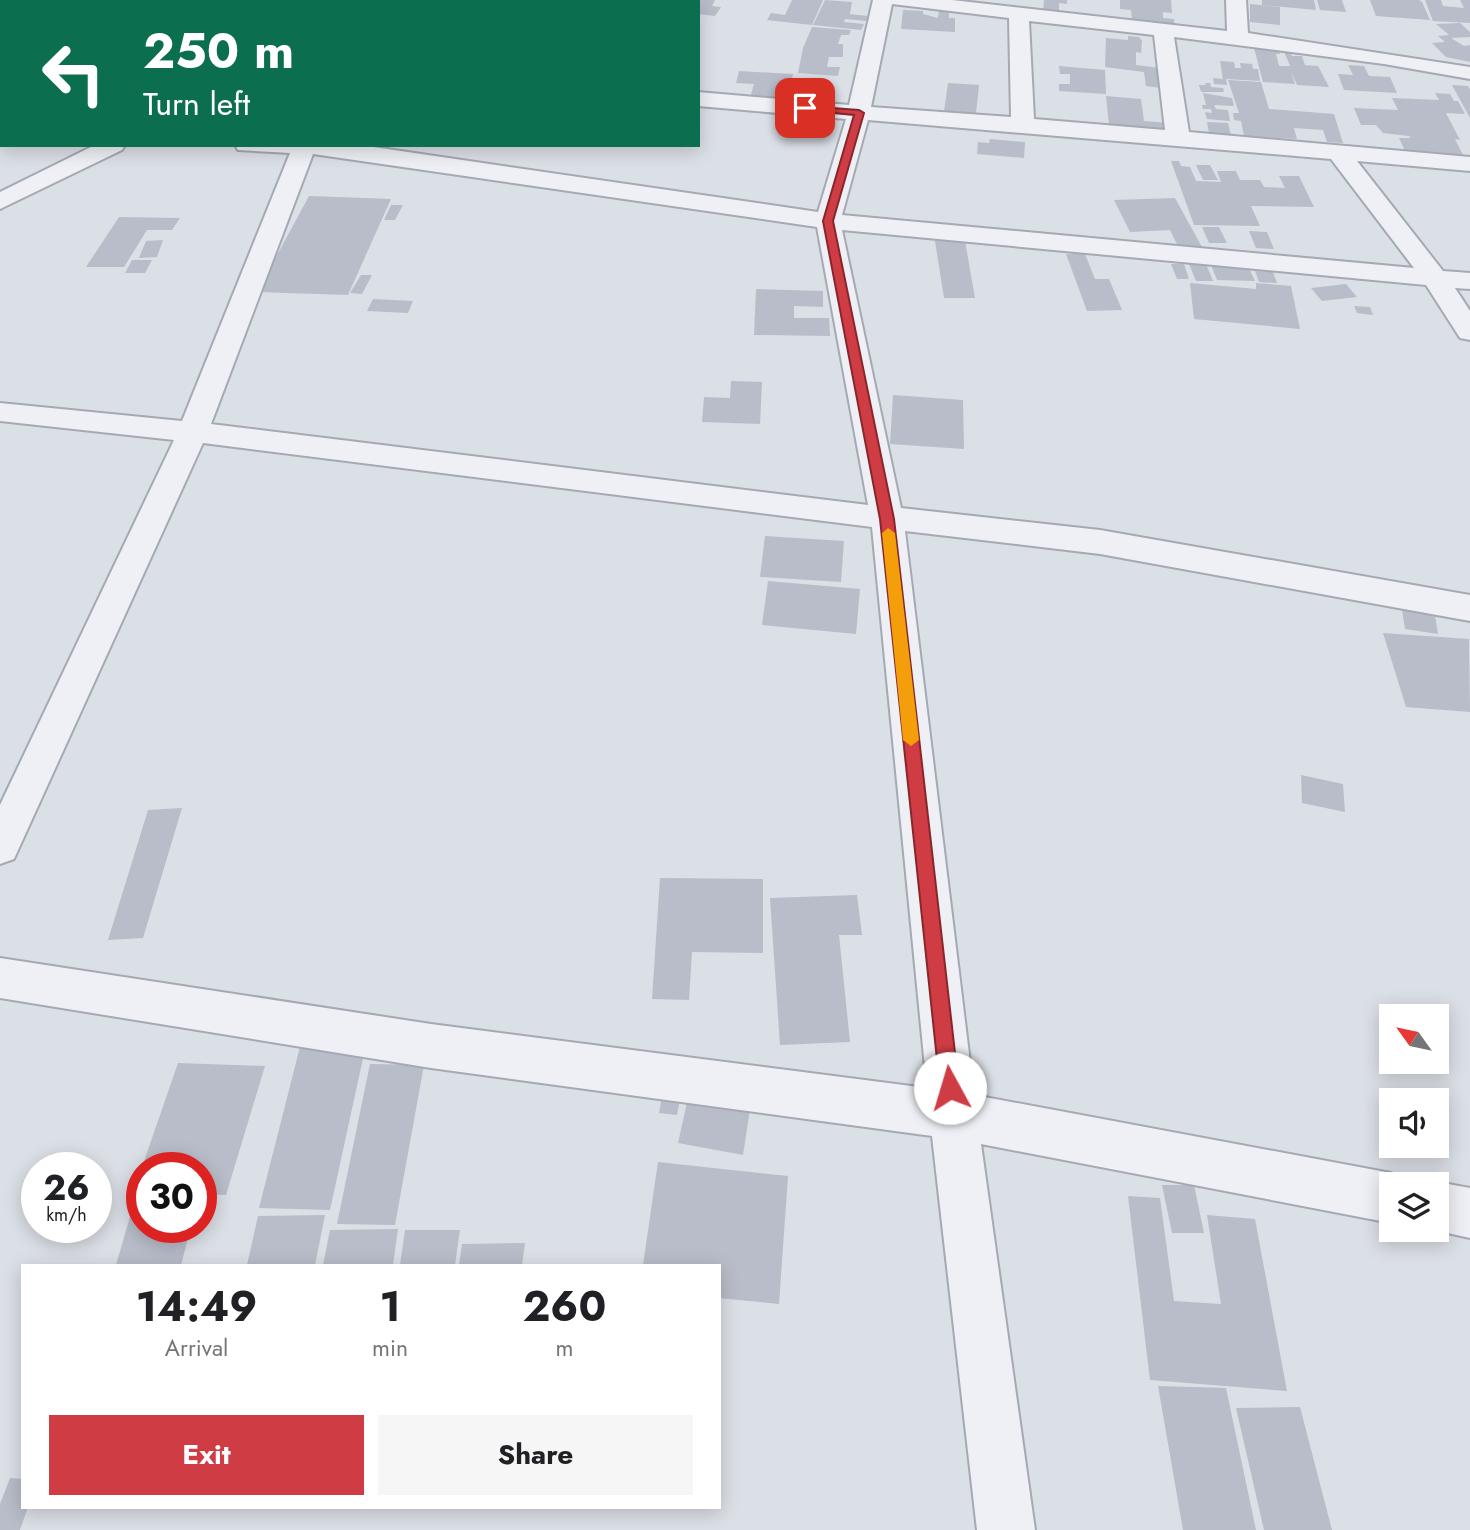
<!DOCTYPE html>
<html lang="en">
<head>
<meta charset="utf-8">
<style>
  :root { --surface:#fff; --page:#f6f6f6; --text:#202124; --muted:#757577; --accent:#d03c44 }
  body { margin:0; font-family:Jost,sans-serif; background:var(--page); color:var(--text); height:100vh; display:flex; flex-direction:column; font-size:26px; white-space:nowrap }
  * { box-sizing:border-box; margin:0 }
  p { font-size:23px; color:var(--muted) }
  .icon { flex:none; width:38px; height:38px; fill:none; stroke:currentColor; stroke-width:2; stroke-linecap:round; stroke-linejoin:round }
  .map { position:relative; flex:1; overflow:hidden }
  .sheet { position:absolute; left:21px; top:1264px; width:700px; height:245px; display:flex; flex-direction:column; background:var(--surface); border-radius:0px; box-shadow:0 4px 18px #0003 }
  .sheet>* { flex:none }
  .hud { position:absolute; left:0px; top:0px; width:700px; height:147px; box-shadow:0 4px 18px #0003; background:#0b6e4f; color:#fff; overflow:hidden }
  .needle { width:46px; rotate:303deg }
  .controls { position:absolute; left:1379px; top:1004px; display:grid; gap:14px }
  .controls a { display:grid; place-items:center; width:70px; height:70px; border-radius:0px; background:var(--surface); box-shadow:0 4px 18px #0003; font-size:35px }
  .speed { position:absolute; left:21px; top:1152px; display:flex; gap:14px; font-size:35px; font-weight:700; text-align:center }
  .speed>* { display:grid; place-content:center; width:91px; height:91px; border-radius:50%; background:var(--surface); box-shadow:0 4px 18px #0003; line-height:1 }
  .speed small { font-size:18px; font-weight:400 }
  .speed .limit { border:10px solid #d22; background:#fff; color:#111 }
  .pin { position:absolute; display:grid; place-items:center; width:60px; height:60px; color:#fff; margin:-30px; border-radius:14px; box-shadow:0 4px 10px #0006 }
  .me { position:absolute; width:77px; margin:-38px; rotate:354deg; stroke-linejoin:round; filter:drop-shadow(0 0 5px #0008) }
  .turn { display:flex; align-items:center; gap:24px; height:147px; padding:0 28px; font-size:32px }
  .turn .icon { width:91px; height:91px; stroke-width:2.5 }
  .turn b { display:block; font-size:49px; line-height:60px }
  .eta { display:flex; justify-content:space-evenly; align-items:center; height:119px; text-align:center }
  .eta b { font-size:42px; font-weight:700; line-height:49px }
  .action { display:flex; gap:14px; margin-top:auto; padding:14px 28px }
  .action a { flex:1; height:80px; border-radius:0px; background:var(--accent); color:#fff; font-size:28px; font-weight:700; line-height:80px; text-align:center }
  .action a+a { background:var(--page); color:var(--text) }
  .map>svg:first-child { display:block }
</style>
</head>
<body>
<div class="map">
<svg width="1470" height="1530" viewBox="0 0 1470 1530">
  <rect width="100%" height="100%" fill="#dbdfe6"/>
  <path fill="#b9bdc9" d="M 698,0 L 715,0 L 712,6 L 721,7 L 715,16 L 698,14 Z
    M 792,0 L 823,0 L 812,25 L 767,20 L 771,13 L 785,15 Z
    M 825,0 L 852,2 L 850,14 L 868,16 L 866,21 L 845,19 L 844,22 L 864,24 L 861,30 L 813,25 Z
    M 1044,0 L 1067,0 L 1067,4 L 1059,3 L 1059,13 L 1043,12 Z
    M 1120,0 L 1171,0 L 1172,13 L 1163,12 L 1163,18 L 1174,19 L 1174,24 L 1132,20 L 1131,10 L 1120,9 Z
    M 1262,0 L 1314,0 L 1316,10 L 1262,5 Z
    M 1317,0 L 1342,0 L 1346,12 L 1320,10 Z
    M 1370,0 L 1419,0 L 1422,2 L 1430,20 L 1376,16 Z
    M 1425,0 L 1441,0 L 1443,6 L 1464,8 L 1460,0 L 1470,0 L 1470,23 L 1433,21 Z
    M 1250,4 L 1280,7 L 1280,25 L 1250,22 Z
    M 903,10 L 923,11 L 923,14 L 938,18 L 939,10 L 949,10 L 949,18 L 955,18 L 955,32 L 901,29 Z
    M 1460,23 L 1470,32 L 1470,37 L 1451,38 L 1464,46 L 1470,45 L 1470,62 L 1446,57 L 1432,43 L 1445,42 L 1438,36 L 1449,35 L 1436,24 Z
    M 812,27 L 851,30 L 849,35 L 841,35 L 838,44 L 843,44 L 843,57 L 829,57 L 827,67 L 840,67 L 838,76 L 798,73 L 803,48 Z
    M 1128,36 L 1139,37 L 1142,41 L 1141,53 L 1136,52 L 1136,65 L 1161,68 L 1161,88 L 1146,86 L 1144,72 L 1105,67 L 1106,38 L 1128,40 Z
    M 1254,48 L 1278,49 L 1280,54 L 1276,54 L 1279,66 L 1290,66 L 1284,51 L 1290,51 L 1292,56 L 1302,56 L 1305,65 L 1318,66 L 1329,87 L 1297,85 L 1291,71 L 1295,84 L 1263,82 Z
    M 1220,61 L 1234,62 L 1235,68 L 1241,68 L 1240,63 L 1252,64 L 1253,69 L 1258,69 L 1260,81 L 1226,79 L 1227,85 L 1214,84 L 1213,78 L 1223,79 Z
    M 1348,65 L 1364,66 L 1369,76 L 1390,77 L 1397,93 L 1344,90 L 1338,74 L 1353,75 Z
    M 1059,66 L 1105,70 L 1106,94 L 1059,91 L 1059,84 L 1070,84 L 1070,74 L 1060,74 Z
    M 739,71 L 793,74 L 788,100 L 750,98 L 754,84 L 736,83 Z
    M 1228,80 L 1261,82 L 1269,109 L 1334,114 L 1343,143 L 1327,142 L 1323,130 L 1294,128 L 1297,139 L 1244,136 L 1241,121 L 1234,120 L 1233,113 L 1239,113 Z
    M 948,83 L 979,85 L 976,113 L 944,111 Z
    M 1205,83 L 1210,83 L 1211,87 L 1223,88 L 1224,92 L 1201,92 L 1199,85 L 1206,85 Z
    M 1452,85 L 1468,86 L 1470,90 L 1470,118 Z
    M 1203,93 L 1232,98 L 1234,106 L 1214,105 L 1216,109 L 1228,110 L 1230,121 L 1207,119 L 1205,112 L 1212,113 L 1211,109 L 1203,109 L 1202,105 L 1206,105 Z
    M 1435,93 L 1450,94 L 1454,101 L 1458,101 L 1465,114 L 1446,113 L 1460,140 L 1455,139 L 1463,155 L 1405,151 L 1399,138 L 1410,138 L 1409,136 L 1383,133 L 1376,125 L 1361,125 L 1354,108 L 1398,110 L 1392,98 L 1439,100 Z
    M 1106,96 L 1141,99 L 1144,121 L 1170,123 L 1171,129 L 1109,125 Z
    M 1207,122 L 1228,123 L 1231,135 L 1209,133 Z
    M 990,139 L 1025,142 L 1024,158 L 977,154 L 978,142 L 989,143 Z
    M 1171,161 L 1179,161 L 1181,166 L 1190,167 L 1196,181 L 1221,182 L 1217,171 L 1236,171 L 1240,180 L 1260,180 L 1264,187 L 1285,188 L 1279,176 L 1299,176 L 1314,207 L 1251,206 L 1260,226 L 1194,225 Z
    M 1196,165 L 1210,165 L 1218,180 L 1203,180 Z
    M 309,196 L 391,199 L 348,295 L 257,292 Z
    M 1175,198 L 1202,247 L 1179,248 L 1170,230 L 1130,232 L 1114,200 Z
    M 391,205 L 403,205 L 395,220 L 384,220 Z
    M 119,217 L 180,218 L 172,230 L 147,230 L 124,267 L 86,267 Z
    M 1202,227 L 1219,227 L 1227,243 L 1209,243 Z
    M 1249,231 L 1267,232 L 1274,249 L 1256,248 Z
    M 163,240 L 157,257 L 139,258 L 146,241 Z
    M 935,241 L 965,241 L 975,298 L 944,298 Z
    M 1066,254 L 1085,254 L 1095,279 L 1109,279 L 1122,310 L 1087,311 Z
    M 132,260 L 152,260 L 145,273 L 125,273 Z
    M 1171,264 L 1184,264 L 1189,279 L 1177,279 Z
    M 1189,264 L 1206,264 L 1213,281 L 1196,281 Z
    M 1211,265 L 1248,266 L 1255,281 L 1217,280 Z
    M 1255,271 L 1273,272 L 1277,283 L 1259,282 Z
    M 361,275 L 372,275 L 362,294 L 350,293 Z
    M 1190,283 L 1256,289 L 1256,283 L 1291,286 L 1300,329 L 1194,319 Z
    M 1346,284 L 1357,297 L 1322,301 L 1311,288 Z
    M 756,289 L 823,291 L 823,307 L 794,306 L 794,318 L 829,318 L 830,336 L 754,335 Z
    M 373,299 L 413,301 L 408,313 L 367,311 Z
    M 1354,306 L 1370,307 L 1373,315 L 1357,313 Z
    M 731,381 L 762,382 L 760,424 L 702,422 L 704,397 L 730,398 Z
    M 893,395 L 963,400 L 964,449 L 890,444 Z
    M 765,536 L 844,541 L 841,582 L 760,577 Z
    M 768,581 L 860,589 L 856,634 L 762,625 Z
    M 1402,610 L 1435,615 L 1438,634 L 1405,629 Z
    M 1383,633 L 1469,639 L 1470,712 L 1406,707 Z
    M 1301,775 L 1343,784 L 1345,812 L 1302,803 Z
    M 182,808 L 143,938 L 108,940 L 148,810 Z
    M 660,878 L 763,879 L 763,953 L 692,952 L 689,1000 L 652,999 Z
    M 857,895 L 862,935 L 839,935 L 850,1042 L 780,1045 L 770,898 Z
    M 302,1039 L 367,1040 L 330,1210 L 259,1208 Z
    M 178,1063 L 265,1066 L 226,1195 L 201,1194 L 201,1167 L 142,1167 Z
    M 370,1064 L 424,1065 L 395,1225 L 337,1224 Z
    M 662,1097 L 680,1100 L 677,1115 L 659,1113 Z
    M 688,1098 L 750,1109 L 743,1155 L 678,1143 Z
    M 658,1162 L 788,1176 L 779,1304 L 719,1298 L 719,1265 L 643,1265 Z
    M 1162,1185 L 1194,1185 L 1204,1233 L 1172,1233 Z
    M 136,1196 L 142,1196 L 142,1227 L 191,1227 L 181,1265 L 116,1265 Z
    M 1128,1196 L 1160,1198 L 1174,1301 L 1221,1304 L 1207,1215 L 1255,1219 L 1287,1391 L 1150,1380 Z
    M 325,1215 L 315,1265 L 247,1265 L 258,1216 Z
    M 398,1229 L 393,1265 L 323,1265 L 330,1230 Z
    M 405,1230 L 460,1230 L 455,1265 L 400,1265 Z
    M 525,1243 L 522,1265 L 459,1265 L 462,1244 Z
    M 1158,1386 L 1226,1388 L 1256,1530 L 1183,1530 Z
    M 1300,1407 L 1332,1530 L 1264,1530 L 1236,1408 Z
    M 10,1478 L 23,1479 L 23,1507 L 28,1507 L 20,1530 L 0,1530 L 0,1504 Z"/>
  <g fill="none" stroke-linecap="round" stroke-linejoin="round">
    <g stroke="#a4a9b3" stroke-width="4">
      <path id="minor" d="M 192,0 L 215,0 L 190,2 Z
        M 873,0 L 952,0 L 1227,31 L 1226,0 L 1246,0 L 1248,33 L 1470,67 L 1470,79 L 1384,64 L 1174,37 L 1189,132 L 1470,157 L 1470,171 L 1357,161 L 1443,271 L 1470,273 L 1470,289 L 1455,288 L 1470,311 L 1470,340 L 1460,338 L 1426,285 L 842,230 L 901,508 L 1100,530 L 1470,595 L 1470,621 L 1100,554 L 905,531 L 974,1095 L 1391,1173 L 1408,1181 L 1410,1185 L 1391,1185 L 1391,1223 L 981,1144 L 1035,1530 L 977,1530 L 932,1136 L 431,1068 L 0,998 L 0,958 L 431,1024 L 927,1088 L 872,527 L 203,443 L 14,859 L 0,864 L 0,805 L 174,440 L 0,421 L 0,403 L 182,421 L 290,153 L 238,150 L 235,145 L 360,145 L 818,212 L 846,119 L 698,106 L 698,92 L 849,105 ZM 892,4 L 1009,18 L 1011,117 L 871,107 ZM 1029,21 L 1154,35 L 1165,130 L 1034,119 ZM 868,120 L 1331,159 L 1414,268 L 842,215 ZM 313,154 L 817,227 L 868,505 L 211,424 Z
        M 0,68 L 2,68 L 0,81 Z
        M 95,145 L 125,145 L 122,150 L 0,209 L 0,192 Z
        M 1437,1182 L 1470,1188 L 1470,1238 L 1434,1230 L 1437,1230 L 1437,1185 L 1431,1185 Z"/>
    </g>
    <use href="#minor" fill="#eef0f5" fill-rule="evenodd"/>
  </g>
  <path fill="#d03c44" stroke="#87272c" stroke-width="2" d="M 805,106 L 859,110 L 864,113 L 833,221 L 894,519 L 959,1088 L 956,1095 L 950,1098 L 943,1095 L 940,1088 L 880,519 L 823,221 L 854,115 L 802,110 L 802,107 Z"/>
  <path fill="#f59e0b" d="M 888,528 L 895,533 L 919,740 L 911,746 L 903,740 L 882,533 Z"/>
</svg>
<div class="controls">
<a><svg class="needle" viewBox="-14 -14 28 28"><path d="M0-13l5 13h-10z" fill="#e53935"/><path d="M0 13l5-13h-10z" fill="#757577"/></svg></a>
<a><svg class="icon" aria-label="sound" viewBox="0 0 24 24"><path d="M4 9h4l5-4v14l-5-4H4zM17 9q2 3 0 6"/></svg></a>
<a><svg class="icon" aria-label="layers" viewBox="0 0 24 24"><path d="M12 4l9 5-9 5-9-5zM3 14l9 5 9-5"/></svg></a>
</div>
<div class="speed"><div>26<small>km/h</small></div><div class="limit">30</div></div>
<div class="pin" style="left:805px;top:108px;background:#d93025"><svg class="icon" aria-label="arrive" viewBox="0 0 24 24"><path d="M6 21V4h12l-3 4 3 4H6"/></svg></div>
<svg class="me" style="left:950px;top:1088px" viewBox="-20 -20 40 40"><circle r="19" fill="#fff"/><path d="M0-13L10 11 0 6-10 11z" fill="#d03c44"/></svg>
<div class="hud">
<div class="turn"><svg class="icon" aria-label="left" viewBox="0 0 24 24"><path d="M17 20v-9H6M10 6l-5 5 5 5"/></svg><div><b>250 m</b>Turn left</div></div>
</div>
<section class="sheet">
<div class="eta">
<div><b>14:49</b><p>Arrival</p></div>
<div><b>1</b><p>min</p></div>
<div><b>260</b><p>m</p></div>
</div>
<div class="action"><a>Exit</a><a>Share</a></div>
</section>
</div>
</body>
</html>
